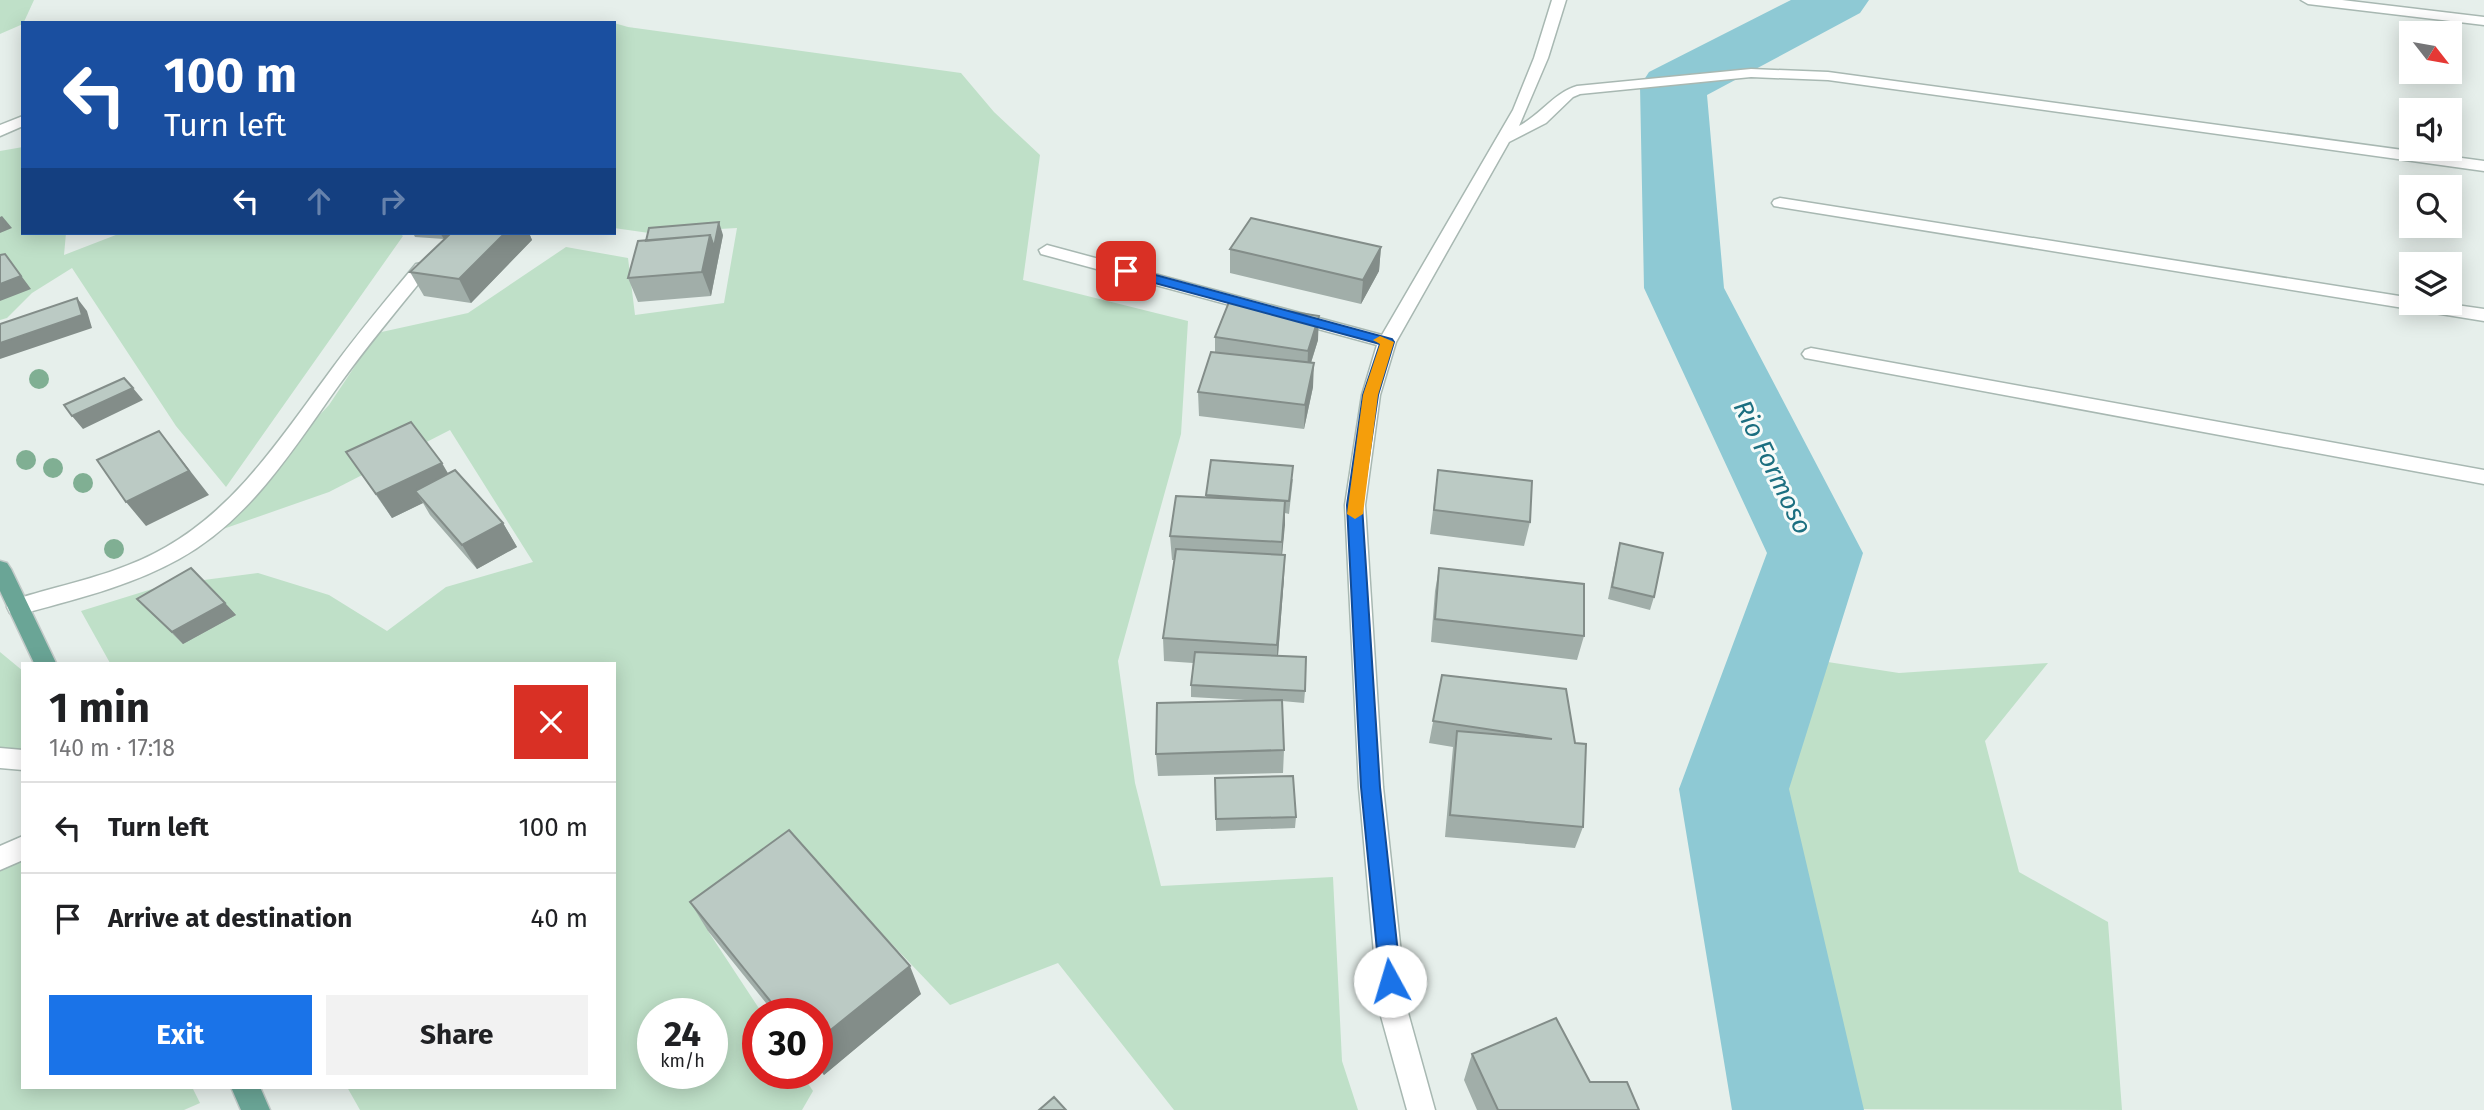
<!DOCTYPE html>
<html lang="en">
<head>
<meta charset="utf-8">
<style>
  :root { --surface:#fff; --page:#f2f2f2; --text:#202124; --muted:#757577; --line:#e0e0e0; --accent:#1a73e8 }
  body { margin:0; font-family:"Fira Sans",sans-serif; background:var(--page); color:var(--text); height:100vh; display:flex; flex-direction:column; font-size:26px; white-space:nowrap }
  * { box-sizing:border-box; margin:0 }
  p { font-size:23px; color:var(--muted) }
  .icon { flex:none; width:38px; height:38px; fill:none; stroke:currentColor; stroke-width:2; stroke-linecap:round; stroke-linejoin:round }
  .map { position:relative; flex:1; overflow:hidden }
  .side { position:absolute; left:21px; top:662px; width:595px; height:427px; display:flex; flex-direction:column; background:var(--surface); border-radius:0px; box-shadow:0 4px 18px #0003 }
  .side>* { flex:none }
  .guide { position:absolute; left:21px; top:21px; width:595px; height:214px; border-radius:0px; box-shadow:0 4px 18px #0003; background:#1a4fa0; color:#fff; overflow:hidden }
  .needle { width:46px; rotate:121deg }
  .tools { position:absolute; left:2399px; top:21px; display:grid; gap:14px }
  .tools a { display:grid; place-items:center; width:63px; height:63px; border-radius:0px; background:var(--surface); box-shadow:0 4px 18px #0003; font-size:35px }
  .speed { position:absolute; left:637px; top:998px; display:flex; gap:14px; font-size:35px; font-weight:700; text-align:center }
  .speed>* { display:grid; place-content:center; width:91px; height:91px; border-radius:50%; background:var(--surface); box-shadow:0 4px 18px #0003; line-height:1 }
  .speed small { font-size:18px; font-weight:400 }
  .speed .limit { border:10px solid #d22; background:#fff; color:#111 }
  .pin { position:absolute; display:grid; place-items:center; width:60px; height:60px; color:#fff; margin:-30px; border-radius:14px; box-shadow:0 4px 10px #0006 }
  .me { position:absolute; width:77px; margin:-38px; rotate:354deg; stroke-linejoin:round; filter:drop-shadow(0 0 5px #0008) }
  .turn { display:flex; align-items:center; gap:24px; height:147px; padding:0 28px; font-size:32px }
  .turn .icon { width:91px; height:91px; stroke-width:2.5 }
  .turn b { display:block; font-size:49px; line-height:60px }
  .lanes { display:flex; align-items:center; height:66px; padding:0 28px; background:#0003; justify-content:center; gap:35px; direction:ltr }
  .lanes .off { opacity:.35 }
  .round { display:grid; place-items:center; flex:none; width:74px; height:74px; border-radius:0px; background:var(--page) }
  .summary { display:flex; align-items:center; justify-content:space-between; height:119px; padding:0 28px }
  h1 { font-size:42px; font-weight:700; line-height:52px }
  .cta { display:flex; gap:14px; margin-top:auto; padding:14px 28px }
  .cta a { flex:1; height:80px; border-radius:0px; background:var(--accent); color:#fff; font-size:28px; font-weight:700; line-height:80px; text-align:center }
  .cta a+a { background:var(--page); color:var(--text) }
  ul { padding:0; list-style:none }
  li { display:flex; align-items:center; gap:21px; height:91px; padding:0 28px; border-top:2px solid var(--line) }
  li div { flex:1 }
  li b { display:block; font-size:26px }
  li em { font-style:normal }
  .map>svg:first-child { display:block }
</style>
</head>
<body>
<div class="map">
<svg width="2484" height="1110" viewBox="0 0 2484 1110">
  <rect width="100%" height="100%" fill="#e6efeb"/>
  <path fill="#bfe0c8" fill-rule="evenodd" d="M 0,0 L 34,0 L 23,24 L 0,34 Z
    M 614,23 L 628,27 L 961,73 L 994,112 L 1040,155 L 1023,280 L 1188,321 L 1181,434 L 1118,661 L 1135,783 L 1161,886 L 1333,877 L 1342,1061 L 1358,1110 L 1174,1110 L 1058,963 L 950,1005 L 806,854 L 708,931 L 762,1013 L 758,1013 L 758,1073 L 801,1073 L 813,1091 L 802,1110 L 360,1110 L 347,1087 L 614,1087 L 614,663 L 110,663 L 81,611 L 165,585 L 258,573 L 329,595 L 387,631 L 446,587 L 533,562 L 450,430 L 329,492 L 206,535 L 329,405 L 377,333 L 468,313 L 566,247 L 628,258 L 635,315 L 724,303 L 737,228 L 649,233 L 614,228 ZM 653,1013 L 712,1013 L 712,1073 L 653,1073 Z
    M 23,147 L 23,233 L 66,233 L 64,255 L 121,233 L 399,233 L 403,236 L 226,487 L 176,426 L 72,268 L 32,293 L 7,318 L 0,320 L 0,151 Z
    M 0,652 L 23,671 L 23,760 L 0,758 Z
    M 1789,656 L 1899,673 L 2048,663 L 1985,741 L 2019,872 L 2108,922 L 2122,1110 L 1849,1109 L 1771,939 L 1761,782 Z
    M 23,847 L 23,1087 L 192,1087 L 200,1103 L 184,1110 L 0,1110 L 0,859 Z"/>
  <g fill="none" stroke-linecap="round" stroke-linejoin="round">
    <path fill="#8ec9d4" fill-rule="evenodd" d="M 1791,0 L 1869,0 L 1860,13 L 1707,95 L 1724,288 L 1863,553 L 1789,789 L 1864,1110 L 1732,1110 L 1679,789 L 1767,553 L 1644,288 L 1640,86 L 1649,72 Z"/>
    <g stroke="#a8b8b2" stroke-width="3">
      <path id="lane" d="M 23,116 L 23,126 L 0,136 L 0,125 Z
        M 23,836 L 23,860 L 0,870 L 0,846 Z"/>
    </g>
    <g stroke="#a8b8b2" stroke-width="3">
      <path id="street" d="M 1552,0 L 1566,0 L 1548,58 L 1519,126 C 1540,115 1555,92 1577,86 L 1751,69 L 1828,72 L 2484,161 L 2484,171 L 1828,80 L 1751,77 L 1580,94 L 1573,97 L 1546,123 L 1509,142 L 1396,342 L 1380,395 L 1365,505 L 1383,787 L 1407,1009 L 1435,1110 L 1407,1110 L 1379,1009 L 1359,787 L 1345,505 L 1362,395 L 1377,345 L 1041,254 L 1039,250 L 1047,245 L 1382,335 L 1513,110 L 1534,58 Z
        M 2301,0 L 2342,0 L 2484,17 L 2484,25 L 2308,4 Z
        M 1780,198 L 2412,298 L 2412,303 L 2442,303 L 2484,309 L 2484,321 L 1774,206 L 1772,203 L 1774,200 Z
        M 422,263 L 428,264 L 431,268 L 428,272 C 398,309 367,346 339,385 C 293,449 250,520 179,559 C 129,587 72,600 18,615 L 10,613 L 7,607 L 10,601 C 63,584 118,575 166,547 C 236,507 279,440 326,377 C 354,338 385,301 416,264 Z
        M 1811,348 L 2484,470 L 2484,484 L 1805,358 L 1802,354 L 1805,350 Z
        M 0,748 L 23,750 L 23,770 L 0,768 Z"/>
    </g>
    <g stroke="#c2cac8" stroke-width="3">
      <path id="primary" d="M 0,561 L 7,563 L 11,569 L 56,663 L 34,663 L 0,591 Z
        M 231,1087 L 260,1087 L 270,1110 L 241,1110 Z"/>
    </g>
    <use href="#lane" fill="#fff" fill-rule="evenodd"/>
    <use href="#street" fill="#fff" fill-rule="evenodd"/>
    <use href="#primary" fill="#6aa596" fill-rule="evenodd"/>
  </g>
  <g fill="#80af93">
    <circle cx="39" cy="379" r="10"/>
    <circle cx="26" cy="460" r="10"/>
    <circle cx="53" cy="468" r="10"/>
    <circle cx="83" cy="483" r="10"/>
    <circle cx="114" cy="549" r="10"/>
  </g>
  <path fill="#a1aea9" d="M 413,233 L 450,233 L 444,239 L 415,237 Z
    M 451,233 L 529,233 L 532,240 L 471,303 L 424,296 L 410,272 Z
    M 723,235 L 711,296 L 638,302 L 628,278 Z
    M 1381,247 L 1379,271 L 1361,304 L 1230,273 L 1230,249 Z
    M 1215,337 L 1318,340 L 1311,363 L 1313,387 L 1304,429 L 1199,416 L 1198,392 L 1215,352 Z
    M 346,452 L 448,473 L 503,523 L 517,547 L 477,569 L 430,515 L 423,503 L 392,518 Z
    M 1438,470 L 1530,522 L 1524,546 L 1430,534 Z
    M 1293,479 L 1289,514 L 1285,513 L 1282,554 L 1284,578 L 1278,656 L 1305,691 L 1304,703 L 1282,701 L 1284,750 L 1283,773 L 1158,776 L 1156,754 L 1263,701 L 1191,697 L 1191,685 L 1193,663 L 1164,661 L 1163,638 L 1174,560 L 1172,560 L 1170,536 L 1206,498 L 1206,495 Z
    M 1620,543 L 1654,597 L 1650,610 L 1608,599 L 1617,556 Z
    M 1439,568 L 1584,636 L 1577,660 L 1431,642 L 1435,591 Z
    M 137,599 L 225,603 L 236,615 L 183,644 Z
    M 1442,675 L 1566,689 L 1583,827 L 1575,848 L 1445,837 L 1453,747 L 1429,743 Z
    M 1215,778 L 1296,817 L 1295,828 L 1216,831 Z
    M 690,902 L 921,994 L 824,1075 L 817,1067 L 817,1013 L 774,1013 L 708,931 Z
    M 1472,1054 L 1590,1082 L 1639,1110 L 1477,1110 L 1464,1080 Z"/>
  <path fill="#838d89" d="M 2,216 L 12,228 L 0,233 L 0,217 Z
    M 719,222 L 723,235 L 711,296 L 702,272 L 710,235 Z
    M 440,233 L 450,233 L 444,239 Z
    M 505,233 L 529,233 L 532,240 L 471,303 L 459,279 Z
    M 1381,247 L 1379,271 L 1361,304 L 1363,280 Z
    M 5,254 L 31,289 L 0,301 L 0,284 Z
    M 77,298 L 87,311 L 92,328 L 0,359 L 0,343 Z
    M 1319,316 L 1318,340 L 1307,375 L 1308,351 Z
    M 1314,363 L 1313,387 L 1304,429 L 1305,405 Z
    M 133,388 L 143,400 L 83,429 L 72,416 Z
    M 159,431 L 209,495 L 146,526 L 126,502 Z
    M 442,463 L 456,487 L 415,491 L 423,503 L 392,518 L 376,494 Z
    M 1285,501 L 1285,525 L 1281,566 L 1282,542 Z
    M 503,523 L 517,547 L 477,569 L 462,545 Z
    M 1285,555 L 1284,578 L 1277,668 L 1277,645 Z
    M 225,603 L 236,615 L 183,644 L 172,632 Z
    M 910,966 L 921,994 L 824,1075 L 817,1064 L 817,1041 Z"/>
  <path fill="#bbcac4" stroke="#838d89" stroke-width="2" d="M 1251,218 L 1381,247 L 1363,280 L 1230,249 Z
    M 719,222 L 714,247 L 710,235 L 646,241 L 649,228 Z
    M 451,233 L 505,233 L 459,279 L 410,272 Z
    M 710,235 L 702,272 L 628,278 L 638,241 Z
    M 5,254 L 21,276 L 0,284 L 0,255 Z
    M 77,298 L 82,315 L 0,343 L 0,324 Z
    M 1229,302 L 1319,316 L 1308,351 L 1215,337 Z
    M 1211,352 L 1314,363 L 1305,405 L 1198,392 Z
    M 124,378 L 133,388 L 72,416 L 64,405 Z
    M 411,422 L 442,463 L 376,494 L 346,452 Z
    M 159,431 L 189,471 L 126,502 L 97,460 Z
    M 1211,460 L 1293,466 L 1289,501 L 1206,495 Z
    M 455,470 L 503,523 L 462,545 L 415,491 Z
    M 1438,470 L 1532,481 L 1530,522 L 1434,510 Z
    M 1176,496 L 1285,501 L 1282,542 L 1170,536 Z
    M 1620,543 L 1663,553 L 1654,597 L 1612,587 Z
    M 1176,549 L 1285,555 L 1277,645 L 1163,638 Z
    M 191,568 L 225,603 L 172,632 L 137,599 Z
    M 1439,568 L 1584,584 L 1584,636 L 1435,619 Z
    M 1195,652 L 1306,657 L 1305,691 L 1191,685 Z
    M 1442,675 L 1566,689 L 1575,743 L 1586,744 L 1583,827 L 1450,815 L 1457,731 L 1552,739 L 1433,721 Z
    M 1282,700 L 1284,750 L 1156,754 L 1157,703 Z
    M 1293,776 L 1296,817 L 1216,819 L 1215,778 Z
    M 789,830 L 910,966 L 817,1041 L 817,1013 L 780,1013 L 690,902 Z
    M 1556,1018 L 1590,1082 L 1627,1082 L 1639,1110 L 1498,1110 L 1472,1054 Z
    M 1054,1097 L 1066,1110 L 1039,1110 Z"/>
  <path fill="#1a73e8" stroke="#114b97" stroke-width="2" d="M 1126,267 L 1392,339 L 1394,342 L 1378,395 L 1362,505 L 1380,787 L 1401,981 L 1398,988 L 1390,991 L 1383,988 L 1380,981 L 1361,787 L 1347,505 L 1363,395 L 1380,344 L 1121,274 L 1119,271 Z"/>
  <path fill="#f59e0b" d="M 1380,336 L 1394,342 L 1378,395 L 1363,514 L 1355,519 L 1347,514 L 1363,395 L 1380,344 L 1373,340 Z"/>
  <g text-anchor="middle" stroke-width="6" stroke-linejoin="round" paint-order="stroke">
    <g font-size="26" font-style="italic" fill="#1c6f80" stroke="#f7fbf9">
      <text transform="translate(1773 467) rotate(64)" y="9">Rio Formoso</text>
    </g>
  </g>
</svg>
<div class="tools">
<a><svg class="needle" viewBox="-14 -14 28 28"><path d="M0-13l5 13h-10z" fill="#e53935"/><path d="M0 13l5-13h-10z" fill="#757577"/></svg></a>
<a><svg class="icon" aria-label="sound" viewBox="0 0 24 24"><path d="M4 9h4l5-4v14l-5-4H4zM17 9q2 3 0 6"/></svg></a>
<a><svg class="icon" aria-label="search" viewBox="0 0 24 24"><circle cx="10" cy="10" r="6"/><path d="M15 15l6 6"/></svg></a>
<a><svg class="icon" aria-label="layers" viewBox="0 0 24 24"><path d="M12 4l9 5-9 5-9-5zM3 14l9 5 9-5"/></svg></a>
</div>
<div class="speed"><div>24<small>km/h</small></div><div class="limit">30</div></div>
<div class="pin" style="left:1126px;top:271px;background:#d93025"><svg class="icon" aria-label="arrive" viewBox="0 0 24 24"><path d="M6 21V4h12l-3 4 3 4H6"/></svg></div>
<svg class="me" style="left:1390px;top:981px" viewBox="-20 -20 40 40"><circle r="19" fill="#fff"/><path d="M0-13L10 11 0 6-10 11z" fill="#1a73e8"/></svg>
<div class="guide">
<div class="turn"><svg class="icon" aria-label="left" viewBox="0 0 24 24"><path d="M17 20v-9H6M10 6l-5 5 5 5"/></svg><div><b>100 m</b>Turn left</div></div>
<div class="lanes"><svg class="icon" aria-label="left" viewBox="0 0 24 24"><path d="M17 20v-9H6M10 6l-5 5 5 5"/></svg><svg class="icon off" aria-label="ahead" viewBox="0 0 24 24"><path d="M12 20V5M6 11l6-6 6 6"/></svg><svg class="icon off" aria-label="right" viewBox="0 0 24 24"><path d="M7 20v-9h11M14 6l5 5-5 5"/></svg></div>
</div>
<section class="side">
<div class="summary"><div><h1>1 min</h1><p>140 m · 17:18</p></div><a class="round" style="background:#d93025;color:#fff"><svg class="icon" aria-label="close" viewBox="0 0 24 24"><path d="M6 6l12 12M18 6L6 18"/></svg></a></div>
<ul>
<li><svg class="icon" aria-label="left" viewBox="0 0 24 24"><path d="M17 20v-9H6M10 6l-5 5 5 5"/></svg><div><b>Turn left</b></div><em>100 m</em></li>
<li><svg class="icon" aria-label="arrive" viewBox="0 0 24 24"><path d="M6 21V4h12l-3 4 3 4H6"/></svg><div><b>Arrive at destination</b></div><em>40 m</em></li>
</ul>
<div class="cta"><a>Exit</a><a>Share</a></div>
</section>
</div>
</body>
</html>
